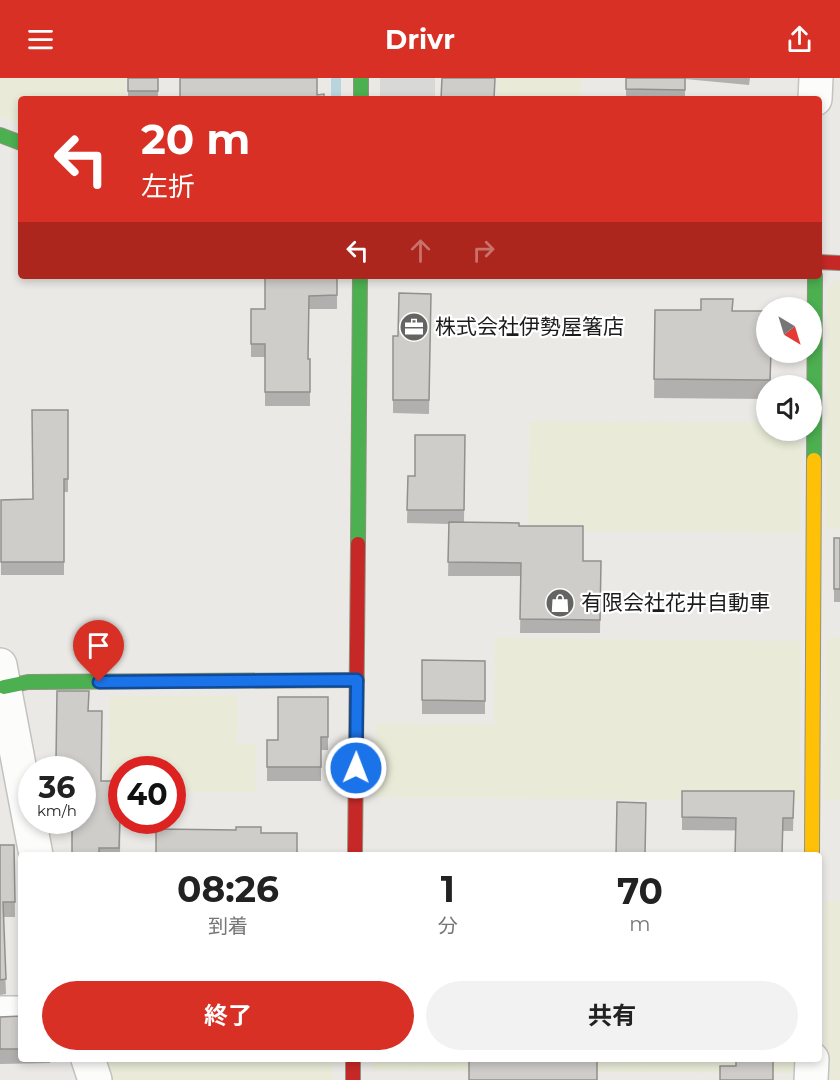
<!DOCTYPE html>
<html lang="ja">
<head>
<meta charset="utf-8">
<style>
  :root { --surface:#fff; --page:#f2f2f2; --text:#222; --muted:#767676; --accent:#d93025 }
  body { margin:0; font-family:Montserrat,"Noto Sans JP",sans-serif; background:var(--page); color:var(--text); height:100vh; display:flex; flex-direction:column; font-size:22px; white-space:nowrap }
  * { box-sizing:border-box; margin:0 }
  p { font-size:20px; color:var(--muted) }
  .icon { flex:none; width:33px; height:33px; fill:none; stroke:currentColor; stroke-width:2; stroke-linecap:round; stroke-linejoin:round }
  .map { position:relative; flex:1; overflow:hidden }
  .sheet { position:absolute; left:18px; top:774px; width:804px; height:210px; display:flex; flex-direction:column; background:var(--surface); border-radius:6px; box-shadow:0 3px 9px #0003 }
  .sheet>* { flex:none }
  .banner { position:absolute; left:18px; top:18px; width:804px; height:183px; border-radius:6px; box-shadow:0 3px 9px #0003; background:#d93025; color:#fff; overflow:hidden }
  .needle { width:39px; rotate:142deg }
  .controls { position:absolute; left:756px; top:219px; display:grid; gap:12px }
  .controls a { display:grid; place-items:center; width:66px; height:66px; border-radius:50%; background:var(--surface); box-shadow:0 3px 9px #0003; font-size:30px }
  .speed { position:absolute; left:18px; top:678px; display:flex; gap:12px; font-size:30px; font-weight:700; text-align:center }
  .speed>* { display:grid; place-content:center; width:78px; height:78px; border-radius:50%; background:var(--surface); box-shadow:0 3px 9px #0003; line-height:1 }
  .speed small { font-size:15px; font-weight:400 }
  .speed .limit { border:9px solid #d22; background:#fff; color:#111 }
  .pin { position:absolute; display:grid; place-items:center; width:51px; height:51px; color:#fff; margin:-62px -26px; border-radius:50% 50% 50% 0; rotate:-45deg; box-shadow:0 0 6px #0007 }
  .pin .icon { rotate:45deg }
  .me { position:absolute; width:66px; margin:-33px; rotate:1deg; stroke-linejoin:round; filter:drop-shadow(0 0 4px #0008) }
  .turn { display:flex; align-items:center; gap:21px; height:126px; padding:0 24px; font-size:27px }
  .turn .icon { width:78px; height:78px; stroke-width:2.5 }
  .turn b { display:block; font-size:42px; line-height:51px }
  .lanes { display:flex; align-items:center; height:57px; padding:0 24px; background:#0003; justify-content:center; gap:30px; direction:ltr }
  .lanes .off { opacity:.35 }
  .eta { display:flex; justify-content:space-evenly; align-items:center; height:102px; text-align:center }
  .eta b { font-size:36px; font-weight:700; line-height:42px }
  .button { display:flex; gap:12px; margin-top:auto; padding:12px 24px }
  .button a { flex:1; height:69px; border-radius:36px; background:var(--accent); color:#fff; font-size:24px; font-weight:700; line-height:69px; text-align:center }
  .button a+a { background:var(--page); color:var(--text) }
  header { display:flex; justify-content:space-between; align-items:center; height:78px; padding:0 24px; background:var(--accent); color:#fff; font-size:27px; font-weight:700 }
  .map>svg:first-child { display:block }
</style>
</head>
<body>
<header><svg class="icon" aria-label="menu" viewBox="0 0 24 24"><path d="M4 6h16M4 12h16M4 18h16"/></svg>Drivr<svg class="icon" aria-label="share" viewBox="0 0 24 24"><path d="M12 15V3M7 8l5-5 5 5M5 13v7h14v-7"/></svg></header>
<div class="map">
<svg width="840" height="1002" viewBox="0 0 840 1002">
  <rect width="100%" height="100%" fill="#eae9e5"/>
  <path fill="#d8d8d6" d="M 380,0 L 435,0 L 435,21 L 380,21 Z"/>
  <path fill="#e9ebd8" d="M 0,0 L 125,0 L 125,21 L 21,21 L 21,46 L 0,39 Z
    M 497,0 L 582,0 L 581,21 L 497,21 Z
    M 837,202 L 840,202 L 840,451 L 826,450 L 827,211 Z
    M 530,343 L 766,344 L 766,352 L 802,353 L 801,455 L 528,453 Z
    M 495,560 L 801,563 L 800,723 L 376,719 L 376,645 L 494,646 Z
    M 826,560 L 840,560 L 840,722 L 825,722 Z
    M 110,618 L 238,618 L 237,666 L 256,666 L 255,714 L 173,714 L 172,692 L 122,692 L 121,713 L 109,713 Z
    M 825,823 L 840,823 L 840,1002 L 824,1002 Z
    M 101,981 L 333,981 L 333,1002 L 108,1002 Z
    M 373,981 L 799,981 L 799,995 L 373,992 Z"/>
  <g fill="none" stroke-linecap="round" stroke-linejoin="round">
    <path stroke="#b8d4dd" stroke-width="10" d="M 336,21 L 336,0"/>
    <g stroke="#c3c2c1" stroke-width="36">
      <path id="street" d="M 815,21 L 816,0
        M 0,587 L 36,777
        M 0,935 L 21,935
        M 88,981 L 95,1002
        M 811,1002 L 812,981"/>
    </g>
    <g stroke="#90937e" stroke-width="16">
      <path id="fast" d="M 361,0 L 361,21
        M 0,57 L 21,65
        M 814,382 L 815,198
        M 358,466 L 360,198
        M 4,609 L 28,604 L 357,602"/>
    </g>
    <g stroke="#90937e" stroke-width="16">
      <path id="slow" d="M 812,777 L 814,382"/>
    </g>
    <g stroke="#90937e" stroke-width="16">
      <path id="jam" d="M 819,184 L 840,185
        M 355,777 L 358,466
        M 353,981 L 353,1002"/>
    </g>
    <use href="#street" stroke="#fcfcfb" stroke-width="33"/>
    <use href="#fast" stroke="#4caf50" stroke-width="14"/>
    <use href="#slow" stroke="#ffc107" stroke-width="14"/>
    <use href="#jam" stroke="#c62828" stroke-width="14"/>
  </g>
  <path fill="#b2b0ae" d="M 128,0 L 158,0 L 158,20 L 128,20 Z
    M 626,0 L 750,0 L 749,7 L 685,1 L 685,21 L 626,21 Z
    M 337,198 L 337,231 L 309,231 L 308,281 L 310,281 L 310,328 L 265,328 L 265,279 L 251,279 L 251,231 L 265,231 Z
    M 431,216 L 429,336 L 393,335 L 393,258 L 398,258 Z
    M 655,232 L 733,233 L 771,274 L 771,308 L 766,308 L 766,321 L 654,320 Z
    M 68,332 L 68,414 L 64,414 L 64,497 L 1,497 L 1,422 L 33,421 Z
    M 465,357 L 464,444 L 519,448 L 583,483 L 601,483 L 600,555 L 520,555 L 521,498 L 448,498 L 449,446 L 407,445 L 408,398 L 415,398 Z
    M 834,460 L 840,460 L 840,524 L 834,524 Z
    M 422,582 L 485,583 L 485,636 L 422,636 Z
    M 57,613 L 89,633 L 101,703 L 121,703 L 120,777 L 72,777 L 82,692 L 56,692 Z
    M 328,619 L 328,672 L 321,672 L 321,703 L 267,703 L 267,662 L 278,662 Z
    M 682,713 L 794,713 L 793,753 L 682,752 Z
    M 0,767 L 14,767 L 15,839 L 3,839 L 6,916 L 0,917 Z
    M 21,938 L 21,981 L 50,981 L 50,985 L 0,986 L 0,939 Z"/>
  <path fill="#cfcdca" stroke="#91908d" stroke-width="1.5" d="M 128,0 L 158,0 L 158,13 L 128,13 Z
    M 180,0 L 317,0 L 317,17 L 324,16 L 324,21 L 180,21 Z
    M 442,0 L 495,0 L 494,21 L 441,21 Z
    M 626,0 L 685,0 L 685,12 L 626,11 Z
    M 265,198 L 337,198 L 337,217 L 309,218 L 308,281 L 310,281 L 310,314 L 265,314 L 265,266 L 251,266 L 251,231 L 265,231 Z
    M 399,215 L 431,216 L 429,322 L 393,322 L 393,258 L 398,258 Z
    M 701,221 L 733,221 L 732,233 L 766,233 L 766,274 L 771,274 L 770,302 L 654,301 L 655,232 L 701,232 Z
    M 32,332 L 68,332 L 68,401 L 64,401 L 64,484 L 1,484 L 1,422 L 33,421 Z
    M 415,357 L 465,357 L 464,432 L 407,432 L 408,398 L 415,398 Z
    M 449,444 L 519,445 L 519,448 L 583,448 L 583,483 L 601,483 L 600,542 L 520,541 L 521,485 L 448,484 Z
    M 834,460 L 840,460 L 840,511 L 834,511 Z
    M 422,582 L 485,583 L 485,623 L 422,622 Z
    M 57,613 L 89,613 L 88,633 L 102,633 L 101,703 L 121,703 L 119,770 L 99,770 L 99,777 L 72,777 L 72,742 L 82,742 L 82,692 L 73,692 L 73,688 L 70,688 L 70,682 L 56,682 Z
    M 278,619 L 328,619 L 328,659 L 321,659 L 321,689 L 267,689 L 267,662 L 278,662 Z
    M 682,713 L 794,713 L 793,740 L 783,740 L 782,777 L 735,777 L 736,740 L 682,739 Z
    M 617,724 L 646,725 L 645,777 L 616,777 Z
    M 236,749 L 261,749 L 261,755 L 297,755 L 297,777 L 156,777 L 156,751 L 236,752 Z
    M 0,767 L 14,767 L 15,824 L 3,824 L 6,901 L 0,902 Z
    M 21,938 L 21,971 L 0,971 L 0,939 Z
    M 469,981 L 597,982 L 597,1002 L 469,1002 Z
    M 736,983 L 773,983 L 773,1002 L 720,1002 L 720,988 L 736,988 Z"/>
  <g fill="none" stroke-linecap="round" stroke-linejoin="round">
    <g stroke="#114b97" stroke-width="15">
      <path id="route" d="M 99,604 L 357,602 L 356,690"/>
    </g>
    <use href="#route" stroke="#1a73e8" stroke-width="10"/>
  </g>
  <defs>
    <g id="office-disc" transform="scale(1.5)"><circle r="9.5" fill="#646462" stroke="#fff"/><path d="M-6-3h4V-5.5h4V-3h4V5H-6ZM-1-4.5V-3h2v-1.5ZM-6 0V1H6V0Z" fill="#fff"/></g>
    <g id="shop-disc" transform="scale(1.5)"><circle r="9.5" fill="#646462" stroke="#fff"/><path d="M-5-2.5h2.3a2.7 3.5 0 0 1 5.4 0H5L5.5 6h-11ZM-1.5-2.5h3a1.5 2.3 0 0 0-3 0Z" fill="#fff"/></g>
  </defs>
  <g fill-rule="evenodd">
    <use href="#office-disc" x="414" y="249"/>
    <use href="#shop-disc" x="560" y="525"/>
  </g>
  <g text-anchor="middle" stroke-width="4.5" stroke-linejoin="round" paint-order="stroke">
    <g font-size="21" fill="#1c1c1c" stroke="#fff" text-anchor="start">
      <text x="435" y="256">株式会社伊勢屋箸店</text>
      <text x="581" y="532">有限会社花井自動車</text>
    </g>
  </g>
</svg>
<div class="controls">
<a><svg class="needle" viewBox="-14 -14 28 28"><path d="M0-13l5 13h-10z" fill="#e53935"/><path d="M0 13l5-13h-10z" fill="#767676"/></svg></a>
<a><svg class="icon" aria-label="sound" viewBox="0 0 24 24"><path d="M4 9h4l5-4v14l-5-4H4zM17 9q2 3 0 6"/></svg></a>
</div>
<div class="speed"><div>36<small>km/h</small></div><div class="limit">40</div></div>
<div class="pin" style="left:99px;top:604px;background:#d93025"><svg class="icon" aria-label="arrive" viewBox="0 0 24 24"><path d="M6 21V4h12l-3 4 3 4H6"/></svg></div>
<svg class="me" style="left:356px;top:690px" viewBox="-20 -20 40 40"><circle r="17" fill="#1a73e8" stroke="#fff" stroke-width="3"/><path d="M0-11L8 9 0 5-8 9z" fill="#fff"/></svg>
<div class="banner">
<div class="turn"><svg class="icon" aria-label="left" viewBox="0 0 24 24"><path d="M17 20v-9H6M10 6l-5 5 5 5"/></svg><div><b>20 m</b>左折</div></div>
<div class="lanes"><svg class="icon" aria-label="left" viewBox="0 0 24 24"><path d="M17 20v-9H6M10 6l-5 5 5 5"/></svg><svg class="icon off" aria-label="ahead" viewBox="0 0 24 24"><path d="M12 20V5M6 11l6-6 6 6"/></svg><svg class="icon off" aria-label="right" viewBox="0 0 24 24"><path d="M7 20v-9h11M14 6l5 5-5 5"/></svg></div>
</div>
<section class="sheet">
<div class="eta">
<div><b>08:26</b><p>到着</p></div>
<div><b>1</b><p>分</p></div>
<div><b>70</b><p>m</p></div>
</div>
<div class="button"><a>終了</a><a>共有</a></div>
</section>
</div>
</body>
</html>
